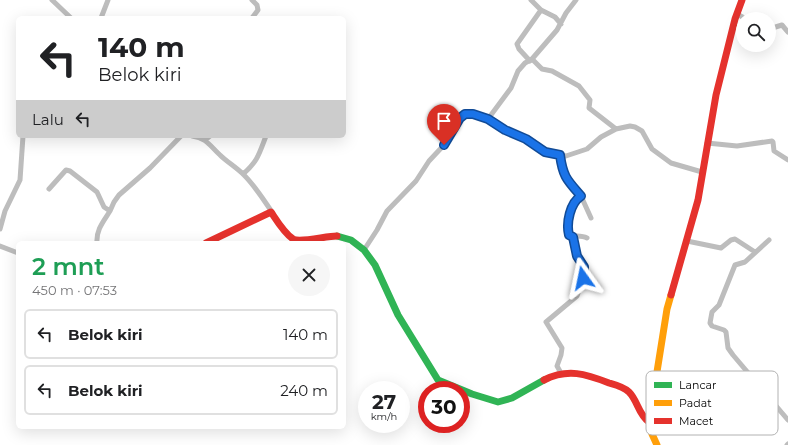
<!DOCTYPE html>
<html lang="id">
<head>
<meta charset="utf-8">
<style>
  :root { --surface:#fff; --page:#f6f6f6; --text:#202124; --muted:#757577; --line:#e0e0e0 }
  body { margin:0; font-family:Montserrat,sans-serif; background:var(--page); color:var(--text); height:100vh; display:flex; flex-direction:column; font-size:15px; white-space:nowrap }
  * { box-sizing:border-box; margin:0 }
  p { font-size:13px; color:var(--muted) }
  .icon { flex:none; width:22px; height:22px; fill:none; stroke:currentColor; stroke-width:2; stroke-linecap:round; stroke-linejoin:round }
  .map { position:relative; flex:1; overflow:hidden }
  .panel { position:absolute; left:16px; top:241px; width:330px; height:188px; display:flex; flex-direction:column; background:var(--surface); border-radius:6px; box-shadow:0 4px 16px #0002 }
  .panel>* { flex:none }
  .top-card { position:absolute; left:16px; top:16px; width:330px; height:122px; border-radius:6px; box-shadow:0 4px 16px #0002; background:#fff; color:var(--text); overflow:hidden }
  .fabs { position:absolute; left:736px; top:12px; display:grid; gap:8px }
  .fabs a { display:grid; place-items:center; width:40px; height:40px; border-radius:50%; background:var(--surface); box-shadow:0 4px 16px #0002; font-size:20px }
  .speed { position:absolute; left:358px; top:381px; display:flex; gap:8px; font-size:20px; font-weight:700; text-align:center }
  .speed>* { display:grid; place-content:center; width:52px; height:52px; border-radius:50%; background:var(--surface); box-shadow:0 4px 16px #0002; line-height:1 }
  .speed small { font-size:10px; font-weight:400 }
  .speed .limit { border:6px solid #d22; background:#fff; color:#111 }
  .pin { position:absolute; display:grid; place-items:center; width:34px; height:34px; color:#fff; margin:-41px -17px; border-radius:50% 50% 50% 0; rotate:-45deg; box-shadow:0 0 4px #0007 }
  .pin .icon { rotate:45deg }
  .me { position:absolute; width:44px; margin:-22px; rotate:348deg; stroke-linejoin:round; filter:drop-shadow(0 0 3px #0008) }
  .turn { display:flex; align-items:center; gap:14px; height:84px; padding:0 16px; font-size:18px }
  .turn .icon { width:52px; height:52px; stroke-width:2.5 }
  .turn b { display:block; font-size:28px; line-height:34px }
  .then { display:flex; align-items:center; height:38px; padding:0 16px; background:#0003; gap:8px; font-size:15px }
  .round { display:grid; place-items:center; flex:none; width:42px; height:42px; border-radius:21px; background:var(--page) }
  .summary { display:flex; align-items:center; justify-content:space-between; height:68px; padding:0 16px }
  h1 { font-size:24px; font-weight:600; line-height:30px; color:#1e9e55 }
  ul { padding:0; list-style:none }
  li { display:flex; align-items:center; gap:12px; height:50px; margin:0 8px 6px; padding:0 8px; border:2px solid var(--line); border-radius:6px }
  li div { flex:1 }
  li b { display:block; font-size:15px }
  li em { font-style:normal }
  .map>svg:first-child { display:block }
</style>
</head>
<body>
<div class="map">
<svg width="788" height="445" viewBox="0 0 788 445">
  <rect width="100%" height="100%" fill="#fff"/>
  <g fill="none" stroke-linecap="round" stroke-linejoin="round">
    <path stroke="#bdbdbd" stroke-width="5" d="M 52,0 L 71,18
      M 252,0 L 257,5 L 258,10 L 252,18
      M 531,0 L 541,10 L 555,17 L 561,24
      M 737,14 L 746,19
      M 101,18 L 108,0
      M 769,29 L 782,25 L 788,32
      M 532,59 L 542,69 L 552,71 L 579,86 L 590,100 L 589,108 L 616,129
      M 530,61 L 519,49 L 517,44 L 541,10
      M 488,119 L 511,88 L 518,71 L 525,63 L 532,59 L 557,30 L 566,13 L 576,0
      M 192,136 C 207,138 210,146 220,155 C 227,162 236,167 244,175 C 255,186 263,199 272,212
      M 205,140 L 210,136
      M 707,143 L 737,146 L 772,141 L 773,142 L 774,151 L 788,160
      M 560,155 L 562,170 L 567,179 L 581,196 L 591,218
      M 243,174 C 258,161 259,154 266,136
      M 49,189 L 66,170 L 70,171 L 97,192 L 104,207 L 110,211 C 103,222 96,230 97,243
      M 581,196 C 570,203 566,223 569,235 C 575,237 581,235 587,238
      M 110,211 L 114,202 L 119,195 L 150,168 L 181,136
      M 0,229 L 5,211 L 20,180 L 23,136
      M 769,240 L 745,262 L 735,265 L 719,305 L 712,312 L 710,323 L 712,326 L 724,330 L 726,332 L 728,348 L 733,355 L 788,420
      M 687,241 L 721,248 L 731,240 L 735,239 L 755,252
      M 0,246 L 18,253
      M 364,250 L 377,230 L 387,211 L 416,181 L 429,161 L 444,145 L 460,118 L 465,114 L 473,113 L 488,119 L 505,130 L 525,139 L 545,152 L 566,156 L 587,149 L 601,137 L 616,129 L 630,126 L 635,127 L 642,131 L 652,149 L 671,163 L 702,172
      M 561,373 L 557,366 L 561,355 L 562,348 L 546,322 L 577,296 L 583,278 L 584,267 L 577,256 L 573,237
      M 787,445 L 788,444"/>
    <path stroke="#30b455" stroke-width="7" d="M 337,236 L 351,240 L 364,250 L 375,265 L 398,315 L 438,380 L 472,394 L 498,402 L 512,398 L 544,380"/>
    <path stroke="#ff9f0a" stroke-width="7" d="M 657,445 L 652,434 L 649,422 L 667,309 L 671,295"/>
    <path stroke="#e5322d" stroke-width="7" d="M 206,243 L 271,212 C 277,221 284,233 293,239 C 300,243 326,236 337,236
      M 671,295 L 698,200 L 716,95 L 735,19 L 742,0
      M 544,380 C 568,368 586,374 609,383 C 616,385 624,387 629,392 C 638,401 638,414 649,422"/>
  </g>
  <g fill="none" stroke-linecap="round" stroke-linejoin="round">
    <g stroke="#114b97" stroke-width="10">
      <path id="route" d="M 444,145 L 460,118 L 465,114 L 473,114 L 488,119 L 505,130 L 526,139 L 545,152 L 560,155 C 563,177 567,180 581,196 C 570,203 566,223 569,235 L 573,237 L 577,256 L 584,267 L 583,278"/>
    </g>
    <use href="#route" stroke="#1a73e8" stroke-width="7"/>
  </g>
  <rect x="646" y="371" width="132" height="64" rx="6" fill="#fff" stroke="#b2b2b2" stroke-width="1"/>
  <rect x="654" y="382" width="18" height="6" fill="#30b455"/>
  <rect x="654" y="400" width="18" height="6" fill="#ff9f0a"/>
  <rect x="654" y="418" width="18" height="6" fill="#e5322d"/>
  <g font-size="11" fill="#000">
    <text x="679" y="389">Lancar</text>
    <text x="679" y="407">Padat</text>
    <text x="679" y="425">Macet</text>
  </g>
</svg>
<div class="fabs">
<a><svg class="icon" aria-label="search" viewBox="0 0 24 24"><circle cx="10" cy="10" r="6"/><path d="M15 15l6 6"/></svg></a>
</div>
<div class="speed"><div>27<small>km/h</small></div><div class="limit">30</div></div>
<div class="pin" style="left:444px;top:145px;background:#d93025"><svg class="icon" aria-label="arrive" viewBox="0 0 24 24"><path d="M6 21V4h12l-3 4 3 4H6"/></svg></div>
<svg class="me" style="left:583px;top:278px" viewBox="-20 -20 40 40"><path d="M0-17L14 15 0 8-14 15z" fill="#1a73e8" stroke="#fff" stroke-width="4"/></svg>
<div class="top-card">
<div class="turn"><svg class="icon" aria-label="left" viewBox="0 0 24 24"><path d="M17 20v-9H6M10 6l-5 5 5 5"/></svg><div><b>140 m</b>Belok kiri</div></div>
<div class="then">Lalu<svg class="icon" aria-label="left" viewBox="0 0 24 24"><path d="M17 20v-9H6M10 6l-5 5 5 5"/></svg></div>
</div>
<section class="panel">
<div class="summary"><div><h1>2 mnt</h1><p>450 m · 07:53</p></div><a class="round"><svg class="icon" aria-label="close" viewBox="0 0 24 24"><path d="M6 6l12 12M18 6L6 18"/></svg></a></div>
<ul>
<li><svg class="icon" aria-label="left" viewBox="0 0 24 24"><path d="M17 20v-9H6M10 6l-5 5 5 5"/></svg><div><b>Belok kiri</b></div><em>140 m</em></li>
<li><svg class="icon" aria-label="left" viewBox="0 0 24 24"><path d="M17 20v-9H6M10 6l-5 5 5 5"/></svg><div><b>Belok kiri</b></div><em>240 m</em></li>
</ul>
</section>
</div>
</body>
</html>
